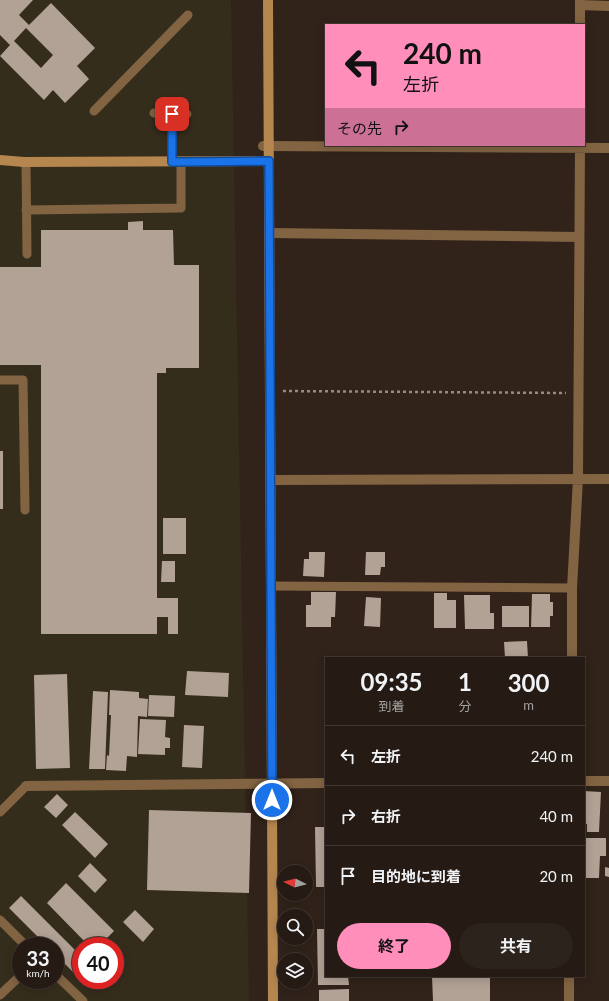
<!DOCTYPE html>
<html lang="ja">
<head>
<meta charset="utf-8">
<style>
  :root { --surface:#251a14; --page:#2d231d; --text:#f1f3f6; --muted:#a3a1a0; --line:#423834; --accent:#ff8ebb }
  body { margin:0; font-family:Lato,"Noto Sans JP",sans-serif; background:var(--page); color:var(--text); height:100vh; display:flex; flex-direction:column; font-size:15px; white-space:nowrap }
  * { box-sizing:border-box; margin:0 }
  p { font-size:13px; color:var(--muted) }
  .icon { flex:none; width:22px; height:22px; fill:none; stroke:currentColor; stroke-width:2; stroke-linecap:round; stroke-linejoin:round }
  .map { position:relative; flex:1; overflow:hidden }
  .panel { position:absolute; left:325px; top:657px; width:260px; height:320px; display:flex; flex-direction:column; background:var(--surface); border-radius:0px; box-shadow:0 2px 10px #0003,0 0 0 1px var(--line) }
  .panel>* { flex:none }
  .top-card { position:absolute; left:325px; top:24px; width:260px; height:122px; border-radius:0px; box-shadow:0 2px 10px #0003,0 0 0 1px var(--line); background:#ff8ebb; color:#111; overflow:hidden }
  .needle { width:26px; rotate:276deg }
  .tools { position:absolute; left:277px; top:865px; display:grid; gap:8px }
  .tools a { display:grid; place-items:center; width:36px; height:36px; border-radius:50%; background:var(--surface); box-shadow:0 2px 10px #0003,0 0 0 1px var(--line); font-size:20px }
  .speed { position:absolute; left:12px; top:937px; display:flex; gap:8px; font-size:20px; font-weight:700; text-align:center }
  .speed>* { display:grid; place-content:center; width:52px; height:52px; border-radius:50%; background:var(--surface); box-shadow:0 2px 10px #0003,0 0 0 1px var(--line); line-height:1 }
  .speed small { font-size:10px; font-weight:400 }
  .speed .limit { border:6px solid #d22; background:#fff; color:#111 }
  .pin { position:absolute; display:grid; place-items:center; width:34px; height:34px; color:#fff; margin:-17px; border-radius:8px; box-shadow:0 2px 6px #0006 }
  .me { position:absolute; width:44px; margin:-22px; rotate:0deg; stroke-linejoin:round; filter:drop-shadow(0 0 3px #0008) }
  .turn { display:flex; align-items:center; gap:14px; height:84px; padding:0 12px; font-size:18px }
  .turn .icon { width:52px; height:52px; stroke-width:2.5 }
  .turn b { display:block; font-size:28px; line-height:34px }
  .then { display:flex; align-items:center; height:38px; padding:0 12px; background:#0003; gap:8px; font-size:15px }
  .eta { display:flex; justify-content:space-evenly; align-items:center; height:68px; text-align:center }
  .eta b { font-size:24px; font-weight:700; line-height:28px }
  .action { display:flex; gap:8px; margin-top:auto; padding:8px 12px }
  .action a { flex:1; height:46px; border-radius:24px; background:var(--accent); color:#111; font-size:16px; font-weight:700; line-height:46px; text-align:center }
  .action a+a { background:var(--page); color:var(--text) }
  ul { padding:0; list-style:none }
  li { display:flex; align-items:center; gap:12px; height:60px; padding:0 12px; border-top:1px solid var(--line) }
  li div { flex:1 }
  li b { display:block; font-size:15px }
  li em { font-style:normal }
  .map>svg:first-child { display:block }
</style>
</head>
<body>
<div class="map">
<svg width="609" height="1001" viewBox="0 0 609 1001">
  <rect width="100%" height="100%" fill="#31231a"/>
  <path fill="#352d1c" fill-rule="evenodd" d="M 0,0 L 231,0 L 249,1001 L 0,1001 ZM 21,946 L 55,946 L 55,980 L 21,980 ZM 81,946 L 115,946 L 115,980 L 81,980 Z"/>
  <path fill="#b2a195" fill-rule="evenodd" d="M 0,0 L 33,0 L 19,15 L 29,25 L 51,3 L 95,48 L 77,66 L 89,79 L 65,103 L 53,90 L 44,100 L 0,56 L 10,45 L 0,35 ZM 26,28 L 53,55 L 41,68 L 14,41 Z
    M 143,221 L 143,230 L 173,230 L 174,265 L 199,265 L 199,368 L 166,368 L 166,373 L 157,373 L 157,598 L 178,598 L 178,634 L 168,634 L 168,617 L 157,617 L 157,634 L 41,634 L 41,365 L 0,365 L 0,267 L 41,267 L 41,230 L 128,230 L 128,222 Z
    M 0,451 L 3,451 L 3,509 L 0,509 Z
    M 163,518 L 186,518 L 186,554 L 163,554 Z
    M 309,552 L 325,552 L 324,577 L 303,576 L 304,559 L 309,559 Z
    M 366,552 L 385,552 L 385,567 L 381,567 L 380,575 L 365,575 Z
    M 162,561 L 175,561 L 175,582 L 161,582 Z
    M 311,592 L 336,592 L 335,617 L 331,617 L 331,627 L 306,627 L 306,605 L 311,605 Z
    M 434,593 L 447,593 L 447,600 L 456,600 L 456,628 L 434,628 Z
    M 532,594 L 550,594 L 550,602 L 553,602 L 553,616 L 550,616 L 550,627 L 531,627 Z
    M 464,595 L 490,595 L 490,613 L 494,613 L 494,629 L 465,629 Z
    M 366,597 L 381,598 L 380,627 L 364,626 Z
    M 502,606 L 529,606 L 529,627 L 502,627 Z
    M 527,641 L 528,658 L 505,658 L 504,642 Z
    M 187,671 L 229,673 L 228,697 L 185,695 Z
    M 67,674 L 70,768 L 36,769 L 34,675 Z
    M 110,690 L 139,692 L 139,698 L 148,699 L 147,717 L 138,716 L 137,757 L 127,756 L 126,771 L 106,770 L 107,755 L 109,756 L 111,715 L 109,715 Z
    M 93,691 L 108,692 L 105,769 L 89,769 Z
    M 149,695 L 175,696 L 174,717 L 148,716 Z
    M 140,719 L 166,720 L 165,737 L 170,738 L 170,748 L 165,748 L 165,755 L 138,754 Z
    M 184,725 L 204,726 L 202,768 L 182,767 Z
    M 584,791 L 601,792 L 599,832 L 587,832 L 587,824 L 584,823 Z
    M 57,794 L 68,805 L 56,818 L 44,807 Z
    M 149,810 L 251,813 L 249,893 L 147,890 Z
    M 75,812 L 108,844 L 95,858 L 62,825 Z
    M 315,827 L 326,827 L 326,887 L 316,887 Z
    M 584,838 L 606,838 L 606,856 L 600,856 L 599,878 L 584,878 Z
    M 90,863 L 107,880 L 95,893 L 78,876 Z
    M 605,867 L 609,868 L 609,877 L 605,876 Z
    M 66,883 L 114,931 L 99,946 L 89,946 L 47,903 Z
    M 21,896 L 81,956 L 81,967 L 75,974 L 55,954 L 55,946 L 47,946 L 9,908 Z
    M 135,910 L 154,929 L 143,942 L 123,922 Z
    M 317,929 L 326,929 L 326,976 L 348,976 L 349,985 L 318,985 Z
    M 432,976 L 490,976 L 490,1001 L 433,1001 Z
    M 349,989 L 349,1001 L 319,1001 L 319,990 Z"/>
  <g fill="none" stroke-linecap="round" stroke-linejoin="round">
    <path stroke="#968a83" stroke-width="2.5" stroke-dasharray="3 3" stroke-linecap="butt" d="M 283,391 L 566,393"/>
    <path stroke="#826442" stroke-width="9" d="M 94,111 L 188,15
      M 154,113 L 187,114
      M 172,161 L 172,114
      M 26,162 L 27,254
      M 26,210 L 181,208 L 181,162
      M 0,380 L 23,380 L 25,510
      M 271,586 L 572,588
      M 0,812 L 26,786
      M 0,920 L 26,946
      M 55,974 L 83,1001
      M 0,995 L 21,975"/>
    <path stroke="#826442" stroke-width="10" d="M 580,5 L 609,6
      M 580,25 L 580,0
      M 263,146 L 609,148
      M 269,233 L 579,237
      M 271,480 L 609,479
      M 572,658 L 572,588 L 578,479 L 580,145
      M 584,781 L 609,781
      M 26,786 L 326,783
      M 569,1001 L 569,976"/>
    <path stroke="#b6864f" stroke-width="10" d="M 268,0 L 273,1001
      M 0,160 L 24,162 L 269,161"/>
  </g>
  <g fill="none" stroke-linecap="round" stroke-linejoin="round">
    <g stroke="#114b97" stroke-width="10">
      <path id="route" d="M 172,114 L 172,162 L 269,161 L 272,800"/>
    </g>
    <use href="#route" stroke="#1a73e8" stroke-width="7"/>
  </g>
</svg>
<div class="tools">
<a><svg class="needle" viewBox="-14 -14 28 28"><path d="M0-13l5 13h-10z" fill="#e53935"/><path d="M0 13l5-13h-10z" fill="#a3a1a0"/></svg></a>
<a><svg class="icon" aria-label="search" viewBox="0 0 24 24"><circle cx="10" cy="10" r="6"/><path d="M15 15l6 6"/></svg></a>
<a><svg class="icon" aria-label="layers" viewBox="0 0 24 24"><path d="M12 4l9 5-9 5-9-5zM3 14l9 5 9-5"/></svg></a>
</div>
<div class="speed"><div>33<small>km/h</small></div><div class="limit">40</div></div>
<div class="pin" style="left:172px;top:114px;background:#d93025"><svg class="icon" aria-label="arrive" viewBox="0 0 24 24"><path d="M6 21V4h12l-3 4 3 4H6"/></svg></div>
<svg class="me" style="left:272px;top:800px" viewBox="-20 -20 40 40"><circle r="17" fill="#1a73e8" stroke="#fff" stroke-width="3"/><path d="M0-11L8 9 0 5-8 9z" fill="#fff"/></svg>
<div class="top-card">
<div class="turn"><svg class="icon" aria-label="left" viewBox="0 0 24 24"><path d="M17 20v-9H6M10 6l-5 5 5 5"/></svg><div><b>240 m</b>左折</div></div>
<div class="then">その先<svg class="icon" aria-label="right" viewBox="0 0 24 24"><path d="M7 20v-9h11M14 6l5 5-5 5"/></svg></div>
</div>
<section class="panel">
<div class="eta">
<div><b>09:35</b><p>到着</p></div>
<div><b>1</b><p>分</p></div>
<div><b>300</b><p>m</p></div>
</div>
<ul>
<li><svg class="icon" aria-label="left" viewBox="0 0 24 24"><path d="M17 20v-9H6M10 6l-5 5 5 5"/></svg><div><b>左折</b></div><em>240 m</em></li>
<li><svg class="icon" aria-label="right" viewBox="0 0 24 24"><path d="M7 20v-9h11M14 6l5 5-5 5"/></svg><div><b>右折</b></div><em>40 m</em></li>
<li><svg class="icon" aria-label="arrive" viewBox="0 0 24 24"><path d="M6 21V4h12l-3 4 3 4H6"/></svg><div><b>目的地に到着</b></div><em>20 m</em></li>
</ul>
<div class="action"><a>終了</a><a>共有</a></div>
</section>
</div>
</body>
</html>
